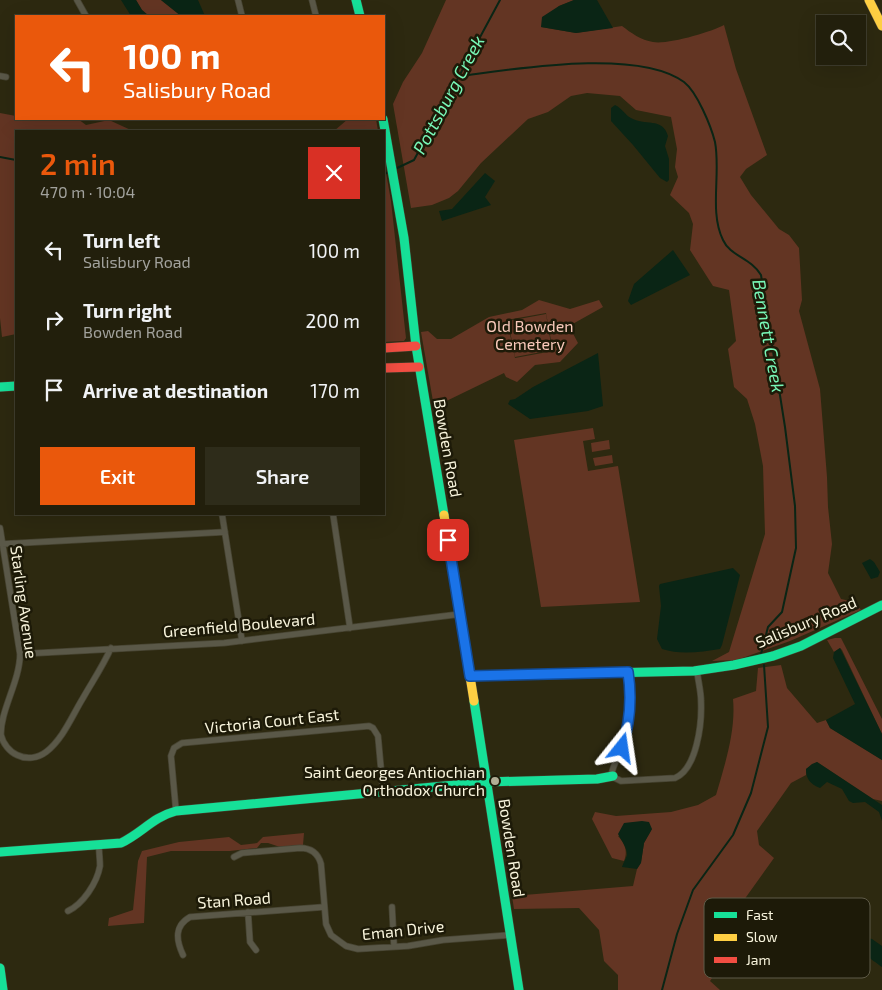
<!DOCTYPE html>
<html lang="en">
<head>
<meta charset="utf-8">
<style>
  :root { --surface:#221f0c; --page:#2e2c1a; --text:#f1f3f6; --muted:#a2a29d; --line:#3f3d2d; --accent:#ea580c }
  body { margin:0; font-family:"Exo 2",sans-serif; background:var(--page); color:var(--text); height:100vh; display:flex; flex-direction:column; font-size:19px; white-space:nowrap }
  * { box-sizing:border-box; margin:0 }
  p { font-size:16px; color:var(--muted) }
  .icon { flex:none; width:28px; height:28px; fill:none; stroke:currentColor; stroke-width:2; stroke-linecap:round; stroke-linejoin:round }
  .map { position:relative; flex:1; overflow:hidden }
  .sheet { position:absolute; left:15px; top:130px; width:370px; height:385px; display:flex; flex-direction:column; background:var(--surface); border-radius:0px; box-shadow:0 5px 20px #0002,0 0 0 1px var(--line) }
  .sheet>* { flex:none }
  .hud { position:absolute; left:15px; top:15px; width:370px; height:105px; border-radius:0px; box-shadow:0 5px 20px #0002,0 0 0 1px var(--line); background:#ea580c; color:#fff; overflow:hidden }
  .fabs { position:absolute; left:816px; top:15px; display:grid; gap:10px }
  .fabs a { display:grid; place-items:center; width:50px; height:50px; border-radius:0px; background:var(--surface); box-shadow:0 5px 20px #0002,0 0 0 1px var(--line); font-size:25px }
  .pin { position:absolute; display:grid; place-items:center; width:42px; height:42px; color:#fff; margin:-21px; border-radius:10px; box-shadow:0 2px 8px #0006 }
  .me { position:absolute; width:55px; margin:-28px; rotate:15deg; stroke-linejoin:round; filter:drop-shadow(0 0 4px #0008) }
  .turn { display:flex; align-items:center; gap:18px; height:105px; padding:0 25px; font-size:22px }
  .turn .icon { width:65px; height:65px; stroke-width:2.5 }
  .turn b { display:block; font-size:35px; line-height:42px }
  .round { display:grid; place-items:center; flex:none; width:52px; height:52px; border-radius:0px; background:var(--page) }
  .overview { display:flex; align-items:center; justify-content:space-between; height:85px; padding:0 25px }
  h1 { font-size:30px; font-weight:600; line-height:38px; color:var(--accent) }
  .action { display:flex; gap:10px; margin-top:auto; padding:10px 25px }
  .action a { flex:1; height:58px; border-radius:0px; background:var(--accent); color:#fff; font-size:20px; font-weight:600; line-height:58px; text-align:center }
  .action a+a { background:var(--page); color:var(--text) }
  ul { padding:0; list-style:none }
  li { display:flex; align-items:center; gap:15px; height:70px; padding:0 25px }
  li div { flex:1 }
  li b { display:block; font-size:19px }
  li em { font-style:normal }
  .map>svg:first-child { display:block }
</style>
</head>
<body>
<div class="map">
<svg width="882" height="990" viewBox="0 0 882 990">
  <rect width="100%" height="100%" fill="#2d2910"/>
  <path fill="#633523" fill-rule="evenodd" d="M 136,0 L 161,0 L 181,16 L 149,16 L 142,10 Z
    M 446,0 L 574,0 L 559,6 L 541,27 L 576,33 L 622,26 C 631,33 641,40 653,42 C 667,45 711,32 724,25 L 736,69 L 767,155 L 746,169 L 740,177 L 751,195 L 779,229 L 789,235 L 799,248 L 802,300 L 799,311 L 820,389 L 827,477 L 828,507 L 832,544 L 828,573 L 841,599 L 855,602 L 861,610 L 790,641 L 737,660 L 712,661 L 729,652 L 765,534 L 763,466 L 755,424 L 747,399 L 734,387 L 728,349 L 736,341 L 729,290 L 713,286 L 690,250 L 693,224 L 689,213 L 670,195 L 678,177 L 675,167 L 677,149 L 671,117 L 636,110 L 620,96 L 587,93 L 571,96 L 548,112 L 528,119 L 481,163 L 458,191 L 449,198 L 432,205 L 411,208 L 393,104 L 403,82 L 422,53 Z
    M 0,113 L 16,116 L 16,119 L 78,119 L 86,125 L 109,120 L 133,131 L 16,131 L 16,334 L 2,337 L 0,318 Z
    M 348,119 L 376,119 L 378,131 L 334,131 Z
    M 384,161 L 391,201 L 406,338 L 404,341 L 384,342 Z
    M 539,300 L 570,309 L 599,300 L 603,307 L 569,326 L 578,343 L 560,362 L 535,365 L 517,382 L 506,377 L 504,373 L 434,407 L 421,332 L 428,331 L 437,339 L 451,339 L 489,317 L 522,310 ZM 546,313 L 553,351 L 515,358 L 507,320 Z
    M 546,314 L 552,350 L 515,357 L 508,321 Z
    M 593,428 L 595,439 L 583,441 L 588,471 L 618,466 L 640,602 L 541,607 L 514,440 Z
    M 609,440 L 610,449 L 592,452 L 591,443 Z
    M 612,455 L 613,463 L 595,466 L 593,458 Z
    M 835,638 L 841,638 L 882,719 L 882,734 L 842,650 L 840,648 L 834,652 L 827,640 Z
    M 781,665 L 787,688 L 817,723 L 826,720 L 830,728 L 882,760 L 882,801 L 873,799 L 817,762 L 806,769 L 806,775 L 791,783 L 757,831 L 759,845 L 774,858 L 721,932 L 736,943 L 710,981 L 720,990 L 618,990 L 618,975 L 604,961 L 599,930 L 579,908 L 514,909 L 512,896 L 633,886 L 637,869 L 641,862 L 644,843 L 652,829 L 618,836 C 625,844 628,851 624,861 L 612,858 L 592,819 L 595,812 L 616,816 L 671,812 L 698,805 L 716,795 C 725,764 736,731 733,699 L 756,691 L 758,668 Z
    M 304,833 L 303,845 L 280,847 L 268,843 L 261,843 L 257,848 L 230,851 L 171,851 L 147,857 L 144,923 L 108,926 L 109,918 L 133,910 L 138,861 L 142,851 L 179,842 L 229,837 L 241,845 L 257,843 L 263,837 Z"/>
  <path fill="#0a2515" d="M 121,0 L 136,0 L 142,10 L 149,16 L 131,16 Z
    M 161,0 L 198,0 L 205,16 L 181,16 Z
    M 574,0 L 597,0 L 613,28 L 576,33 L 541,27 L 542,17 L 559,6 Z
    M 615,105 C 622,108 625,115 631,118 C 644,126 663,117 668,136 L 665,146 L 669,159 L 669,180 L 667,182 L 660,178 L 633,145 L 611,121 L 611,108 Z
    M 485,173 L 495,181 L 485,197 L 491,205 L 442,221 L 439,211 L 452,209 Z
    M 673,250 L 690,275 L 631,305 L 628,301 L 634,284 Z
    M 598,353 L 603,406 L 588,411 L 530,419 L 508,404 L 510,400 L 515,399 L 533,387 Z
    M 870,559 L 874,562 L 880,572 L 878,577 L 871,579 L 862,563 Z
    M 733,568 L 740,575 L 722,645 L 720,649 C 701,652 680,655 662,649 L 657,639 L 661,606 L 659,586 L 660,584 Z
    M 840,648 L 882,734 L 882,760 L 830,728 L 826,720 L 855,704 L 833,658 L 834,652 Z
    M 817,762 L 882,805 L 882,821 L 879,812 L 865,802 L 853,803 L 849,801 L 842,789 L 827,782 L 820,788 C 810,784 806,779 806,769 L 812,764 Z
    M 642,821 L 649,822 L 652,829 L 644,843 L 641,863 L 637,869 L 622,867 C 623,863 626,859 627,855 C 627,847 621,840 618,834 L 624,823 Z
    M 868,938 L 872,939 L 882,946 L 882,967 C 873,960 859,953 863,940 Z"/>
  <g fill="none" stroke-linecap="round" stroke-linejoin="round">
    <path stroke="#0a2515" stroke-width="2" d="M 460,76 C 515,69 638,48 684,82 C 697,92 711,126 715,142 C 721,173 709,212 723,240 C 730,256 751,258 761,275 L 785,427 L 795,506 L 796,548 L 782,612 L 768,627 L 761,654
      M 0,157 L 16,160
      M 395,169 L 414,160 L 500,0
      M 384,174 L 389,172
      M 662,990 L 677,934 L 693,890 L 733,835 L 751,793 L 768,727 L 764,665"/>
    <g stroke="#474432" stroke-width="7">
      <path id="street" d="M 77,0 L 86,16
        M 238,0 L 242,16
        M 312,0 L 316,16
        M 0,76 L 6,77
        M 222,514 L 242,641
        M 333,514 L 350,628
        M 0,528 L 20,654 C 20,681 0,711 1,735 C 3,744 10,752 17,755 C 27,760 38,758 46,752 C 63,739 72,716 83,698 C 92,682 103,666 111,648
        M 2,544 L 225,532
        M 20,654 L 224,643 L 461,614
        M 628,672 C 631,694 631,717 625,739 C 622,750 615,760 612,772 L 615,778 L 621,781 L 675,778 C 697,769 702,723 701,701 C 701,691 698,681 697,670
        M 176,811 L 171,756 L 174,748 L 182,743 L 369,726 L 373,728 L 378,736 L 383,791
        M 234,857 L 242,853 L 300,848 C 311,848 318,853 321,864 L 326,924 L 331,935 L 346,946 L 358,949 L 408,946 L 443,940 L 511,935
        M 392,907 L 394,946
        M 68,911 C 83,904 97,883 100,866 C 100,860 99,853 99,846
        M 248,912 L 250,942 L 256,950
        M 183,955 C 176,940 174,926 190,917 L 324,907"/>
    </g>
    <g stroke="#474432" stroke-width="10">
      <path id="fast" d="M 356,0 L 360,16
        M 383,119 L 404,238 L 416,346 L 444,515
        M 0,387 L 16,386
        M 471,676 L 694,671 L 734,665 L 773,656 L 801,646 L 882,605
        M 474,701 L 519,990
        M 0,852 L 121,843 C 142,833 153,817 176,811 L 487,782 L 597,779 L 613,776
        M 0,968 L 3,990"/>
    </g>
    <g stroke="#474432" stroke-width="10">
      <path id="slow" d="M 869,0 L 882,26
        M 444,515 L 474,701"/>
    </g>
    <g stroke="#474432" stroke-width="10">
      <path id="jam" d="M 384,348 L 416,346
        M 384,368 L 419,367"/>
    </g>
    <use href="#street" stroke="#5a5848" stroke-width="5.5"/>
    <use href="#fast" stroke="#16e098" stroke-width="9"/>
    <use href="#slow" stroke="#ffcf43" stroke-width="9"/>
    <use href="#jam" stroke="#f24e42" stroke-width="9"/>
  </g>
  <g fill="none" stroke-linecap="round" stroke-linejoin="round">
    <g stroke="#114b97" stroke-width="12">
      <path id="route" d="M 448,540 L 470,676 L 628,672 C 632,698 630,723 622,748"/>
    </g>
    <use href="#route" stroke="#1a73e8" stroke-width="9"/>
  </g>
  <circle fill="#b1ad95" stroke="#1d1a08" stroke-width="2" cx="495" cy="781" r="5"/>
  <g text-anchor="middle" stroke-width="5" stroke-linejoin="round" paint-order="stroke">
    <g font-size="16" fill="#f9c9ba" stroke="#1d1a08">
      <text x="530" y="332">Old Bowden<tspan x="530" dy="18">Cemetery</tspan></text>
    </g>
    <g font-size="16" fill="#f8f4dc" stroke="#1d1a08">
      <text transform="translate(448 448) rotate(80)" y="6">Bowden Road</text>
      <text transform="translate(24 602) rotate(82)" y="6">Starling Avenue</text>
      <text transform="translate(806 622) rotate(-23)" y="6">Salisbury Road</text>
      <text transform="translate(239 625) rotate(-5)" y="6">Greenfield Boulevard</text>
      <text transform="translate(272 721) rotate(-6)" y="6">Victoria Court East</text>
      <text transform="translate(512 848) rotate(81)" y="6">Bowden Road</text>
      <text transform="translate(234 900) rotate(-4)" y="6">Stan Road</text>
      <text transform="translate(403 930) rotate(-6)" y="6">Eman Drive</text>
    </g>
    <g font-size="16" fill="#f8f4dc" stroke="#1d1a08" text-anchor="end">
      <text x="485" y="778">Saint Georges Antiochian<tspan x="485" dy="18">Orthodox Church</tspan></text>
    </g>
    <g font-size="18" font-style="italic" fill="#78f7b7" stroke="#1d1a08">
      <text transform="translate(449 95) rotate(-62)" y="6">Pottsburg Creek</text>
      <text transform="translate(768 336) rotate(80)" y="6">Bennett Creek</text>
    </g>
  </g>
  <rect x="704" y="898" width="166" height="80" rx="8" fill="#1d1a08" stroke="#5f5b48" stroke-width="1"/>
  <rect x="714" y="912" width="23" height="6" fill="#16e098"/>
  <rect x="714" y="934" width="23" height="7" fill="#ffcf43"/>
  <rect x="714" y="957" width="23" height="6" fill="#f24e42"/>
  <g font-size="14" fill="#f8f4dc">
    <text x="746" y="920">Fast</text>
    <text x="746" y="942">Slow</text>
    <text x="746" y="965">Jam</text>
  </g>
</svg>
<div class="fabs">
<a><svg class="icon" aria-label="search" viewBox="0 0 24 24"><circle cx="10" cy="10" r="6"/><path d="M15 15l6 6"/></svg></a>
</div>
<div class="pin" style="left:448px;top:540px;background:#d93025"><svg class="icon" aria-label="arrive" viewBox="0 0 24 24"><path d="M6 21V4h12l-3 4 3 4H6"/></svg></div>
<svg class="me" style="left:622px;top:748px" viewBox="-20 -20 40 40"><path d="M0-17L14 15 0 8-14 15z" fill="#1a73e8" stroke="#fff" stroke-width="4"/></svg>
<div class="hud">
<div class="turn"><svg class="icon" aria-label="left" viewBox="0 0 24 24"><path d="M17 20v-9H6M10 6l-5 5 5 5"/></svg><div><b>100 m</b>Salisbury Road</div></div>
</div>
<section class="sheet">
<div class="overview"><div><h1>2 min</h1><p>470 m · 10:04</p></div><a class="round" style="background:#d93025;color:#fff"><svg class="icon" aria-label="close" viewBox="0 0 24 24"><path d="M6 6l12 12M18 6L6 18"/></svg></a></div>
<ul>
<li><svg class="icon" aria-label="left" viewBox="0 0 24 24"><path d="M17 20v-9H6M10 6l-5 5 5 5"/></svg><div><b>Turn left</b><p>Salisbury Road</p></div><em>100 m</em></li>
<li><svg class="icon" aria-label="right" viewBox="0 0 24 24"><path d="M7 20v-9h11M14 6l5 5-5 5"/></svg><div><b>Turn right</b><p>Bowden Road</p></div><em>200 m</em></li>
<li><svg class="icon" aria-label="arrive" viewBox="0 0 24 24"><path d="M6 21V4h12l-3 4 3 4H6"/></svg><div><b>Arrive at destination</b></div><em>170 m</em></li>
</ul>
<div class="action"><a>Exit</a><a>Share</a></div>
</section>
</div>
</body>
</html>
